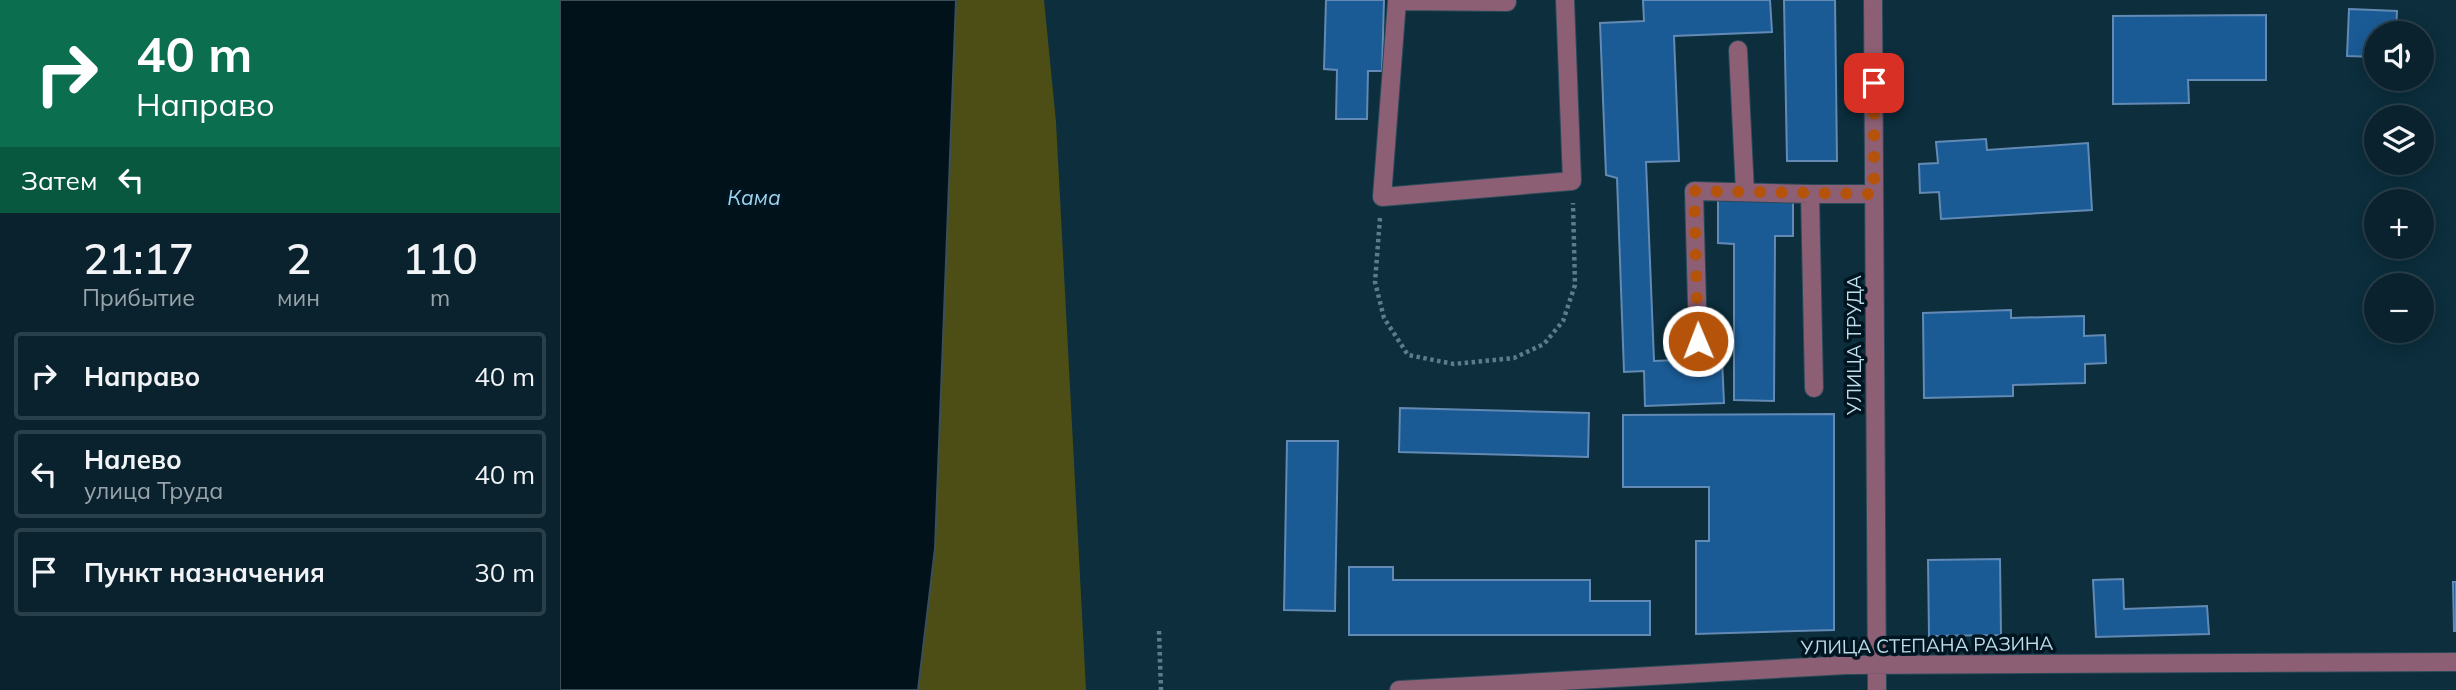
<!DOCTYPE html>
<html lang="ru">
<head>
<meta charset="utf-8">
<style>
  :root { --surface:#09222e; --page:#172f3a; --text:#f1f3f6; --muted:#99a4aa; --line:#293f4a }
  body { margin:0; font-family:Mulish,sans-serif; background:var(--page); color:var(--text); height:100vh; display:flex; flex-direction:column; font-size:26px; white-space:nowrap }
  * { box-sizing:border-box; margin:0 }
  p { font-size:23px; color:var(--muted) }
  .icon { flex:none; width:38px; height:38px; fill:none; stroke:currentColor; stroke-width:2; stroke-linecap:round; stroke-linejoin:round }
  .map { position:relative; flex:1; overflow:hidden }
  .sheet { display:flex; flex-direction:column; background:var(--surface); width:560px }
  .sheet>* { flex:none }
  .top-card { background:#0b6e4f; color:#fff; overflow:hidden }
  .controls { position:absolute; left:1804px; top:21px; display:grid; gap:14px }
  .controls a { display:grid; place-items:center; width:70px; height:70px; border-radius:50%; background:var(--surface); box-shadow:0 4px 18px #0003,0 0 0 2px var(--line); font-size:35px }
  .pin { position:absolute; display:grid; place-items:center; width:60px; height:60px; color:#fff; margin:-30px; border-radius:14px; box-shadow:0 4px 10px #0006 }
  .me { position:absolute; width:77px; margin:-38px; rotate:359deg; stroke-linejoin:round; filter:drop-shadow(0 0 5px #0008) }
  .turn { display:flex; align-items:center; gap:24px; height:147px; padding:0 21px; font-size:32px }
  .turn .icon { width:91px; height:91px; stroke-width:2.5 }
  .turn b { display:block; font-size:49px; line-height:60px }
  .then { display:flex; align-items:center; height:66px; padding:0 21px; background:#0003; gap:14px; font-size:26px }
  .eta { display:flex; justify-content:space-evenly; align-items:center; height:119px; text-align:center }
  .eta b { font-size:42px; font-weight:600; line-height:49px }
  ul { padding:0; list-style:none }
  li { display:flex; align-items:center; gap:21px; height:88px; margin:0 14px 10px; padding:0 7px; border:4px solid var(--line); border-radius:7px }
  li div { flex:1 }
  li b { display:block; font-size:26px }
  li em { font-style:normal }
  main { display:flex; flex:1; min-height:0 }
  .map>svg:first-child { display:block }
</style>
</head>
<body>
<main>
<section class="sheet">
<div class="top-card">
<div class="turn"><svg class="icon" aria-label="right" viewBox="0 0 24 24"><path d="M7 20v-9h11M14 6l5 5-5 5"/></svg><div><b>40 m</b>Направо</div></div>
<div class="then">Затем<svg class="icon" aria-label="left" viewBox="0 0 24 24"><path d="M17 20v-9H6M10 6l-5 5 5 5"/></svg></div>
</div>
<div class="eta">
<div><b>21:17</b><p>Прибытие</p></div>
<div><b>2</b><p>мин</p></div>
<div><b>110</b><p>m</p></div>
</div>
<ul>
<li><svg class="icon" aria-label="right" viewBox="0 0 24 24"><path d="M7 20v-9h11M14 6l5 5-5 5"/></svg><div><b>Направо</b></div><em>40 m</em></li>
<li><svg class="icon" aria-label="left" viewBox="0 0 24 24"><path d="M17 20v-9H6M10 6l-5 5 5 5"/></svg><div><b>Налево</b><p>улица Труда</p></div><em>40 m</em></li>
<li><svg class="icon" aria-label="arrive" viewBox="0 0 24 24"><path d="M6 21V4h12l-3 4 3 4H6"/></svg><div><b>Пункт назначения</b></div><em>30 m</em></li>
</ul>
</section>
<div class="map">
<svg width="1896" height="690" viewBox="0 0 1896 690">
  <rect width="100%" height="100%" fill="#0c2e3d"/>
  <path fill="#4d4e15" d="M 396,0 L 484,0 L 496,122 L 526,690 L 358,690 L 375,548 Z"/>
  <path fill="#02121a" stroke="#3a4f59" stroke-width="2" d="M 0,0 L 396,0 L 375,548 L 358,690 L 0,690 Z"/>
  <path fill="#1a5b96" stroke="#628ab4" stroke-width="2" d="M 766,0 L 824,0 L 822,71 L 808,71 L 807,119 L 776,119 L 777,70 L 764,69 Z
    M 1083,0 L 1210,0 L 1212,32 L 1114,36 L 1119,161 L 1086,162 L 1094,361 L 1162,358 L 1164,403 L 1085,406 L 1084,371 L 1064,372 L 1057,178 L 1046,175 L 1040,23 L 1084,21 Z
    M 1224,0 L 1275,0 L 1277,161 L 1227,161 Z
    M 1789,9 L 1837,11 L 1836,33 L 1816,33 L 1816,57 L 1787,56 Z
    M 1706,15 L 1706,80 L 1628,80 L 1629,103 L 1553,104 L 1553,16 Z
    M 1426,139 L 1427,150 L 1528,143 L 1532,210 L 1381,219 L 1379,192 L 1360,193 L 1359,164 L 1378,163 L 1376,142 Z
    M 1158,199 L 1233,199 L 1233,236 L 1215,236 L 1214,401 L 1174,400 L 1174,244 L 1158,243 Z
    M 1451,310 L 1451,318 L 1524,316 L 1524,336 L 1545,335 L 1546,363 L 1525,364 L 1525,383 L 1453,385 L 1453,396 L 1364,398 L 1363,313 Z
    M 840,408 L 1029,413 L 1028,457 L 839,452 Z
    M 1274,414 L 1274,630 L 1136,634 L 1136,541 L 1149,541 L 1149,487 L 1063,487 L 1063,415 Z
    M 727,441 L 778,441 L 775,611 L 724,610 Z
    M 1440,559 L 1441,635 L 1369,636 L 1368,560 Z
    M 789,567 L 833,567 L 833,580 L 1030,580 L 1030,601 L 1090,601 L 1090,635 L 789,635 Z
    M 1563,579 L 1564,609 L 1647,606 L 1649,634 L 1536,637 L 1533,580 Z
    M 1893,582 L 1896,582 L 1896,631 L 1894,631 Z"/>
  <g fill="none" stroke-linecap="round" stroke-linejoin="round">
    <g stroke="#284a59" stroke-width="20">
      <path id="minor" d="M 1313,0 L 1317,690
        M 947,2 L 837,1 L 822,197 L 1012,181 L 1005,0
        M 1178,50 L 1185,192
        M 1138,341 L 1134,191 L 1250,194
        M 1254,388 L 1250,194 L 1314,194
        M 839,690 L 1287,665 L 1896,662"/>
    </g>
    <path stroke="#5c7c8c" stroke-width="4.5" stroke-dasharray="3.5 3.5" stroke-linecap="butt" d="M 820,218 L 815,282 L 824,318 L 848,355 L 894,364 L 954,358 L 984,344 L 1003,321 L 1015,285 L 1013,203
      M 599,631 L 601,690"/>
    <use href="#minor" stroke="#8c5f74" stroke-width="18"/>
  </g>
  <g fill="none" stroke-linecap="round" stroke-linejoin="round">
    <path stroke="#b45309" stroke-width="12" stroke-dasharray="0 21.6" d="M 1138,341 L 1134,191 L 1314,194 L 1314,83"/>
  </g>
  <g text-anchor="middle" stroke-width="7" stroke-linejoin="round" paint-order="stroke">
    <g font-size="19" fill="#bddcec" stroke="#001520">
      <text transform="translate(1294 345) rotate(-90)" y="7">УЛИЦА ТРУДА</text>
      <text transform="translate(1367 645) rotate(-1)" y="7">УЛИЦА СТЕПАНА РАЗИНА</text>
    </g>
    <g font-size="21" font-style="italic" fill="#9cd4f0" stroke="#001520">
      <text x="194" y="205">Кама</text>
    </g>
  </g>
</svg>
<div class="controls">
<a><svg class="icon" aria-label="sound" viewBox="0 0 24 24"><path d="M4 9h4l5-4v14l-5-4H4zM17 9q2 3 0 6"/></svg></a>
<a><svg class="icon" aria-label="layers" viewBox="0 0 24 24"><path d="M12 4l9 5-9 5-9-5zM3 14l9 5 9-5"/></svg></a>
<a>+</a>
<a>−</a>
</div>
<div class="pin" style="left:1314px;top:83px;background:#d93025"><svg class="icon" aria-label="arrive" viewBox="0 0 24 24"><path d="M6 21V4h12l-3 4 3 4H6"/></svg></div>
<svg class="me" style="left:1138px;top:341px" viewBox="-20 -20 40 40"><circle r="17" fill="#b45309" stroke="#fff" stroke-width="3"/><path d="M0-11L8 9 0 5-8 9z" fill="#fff"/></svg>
</div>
</main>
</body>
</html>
